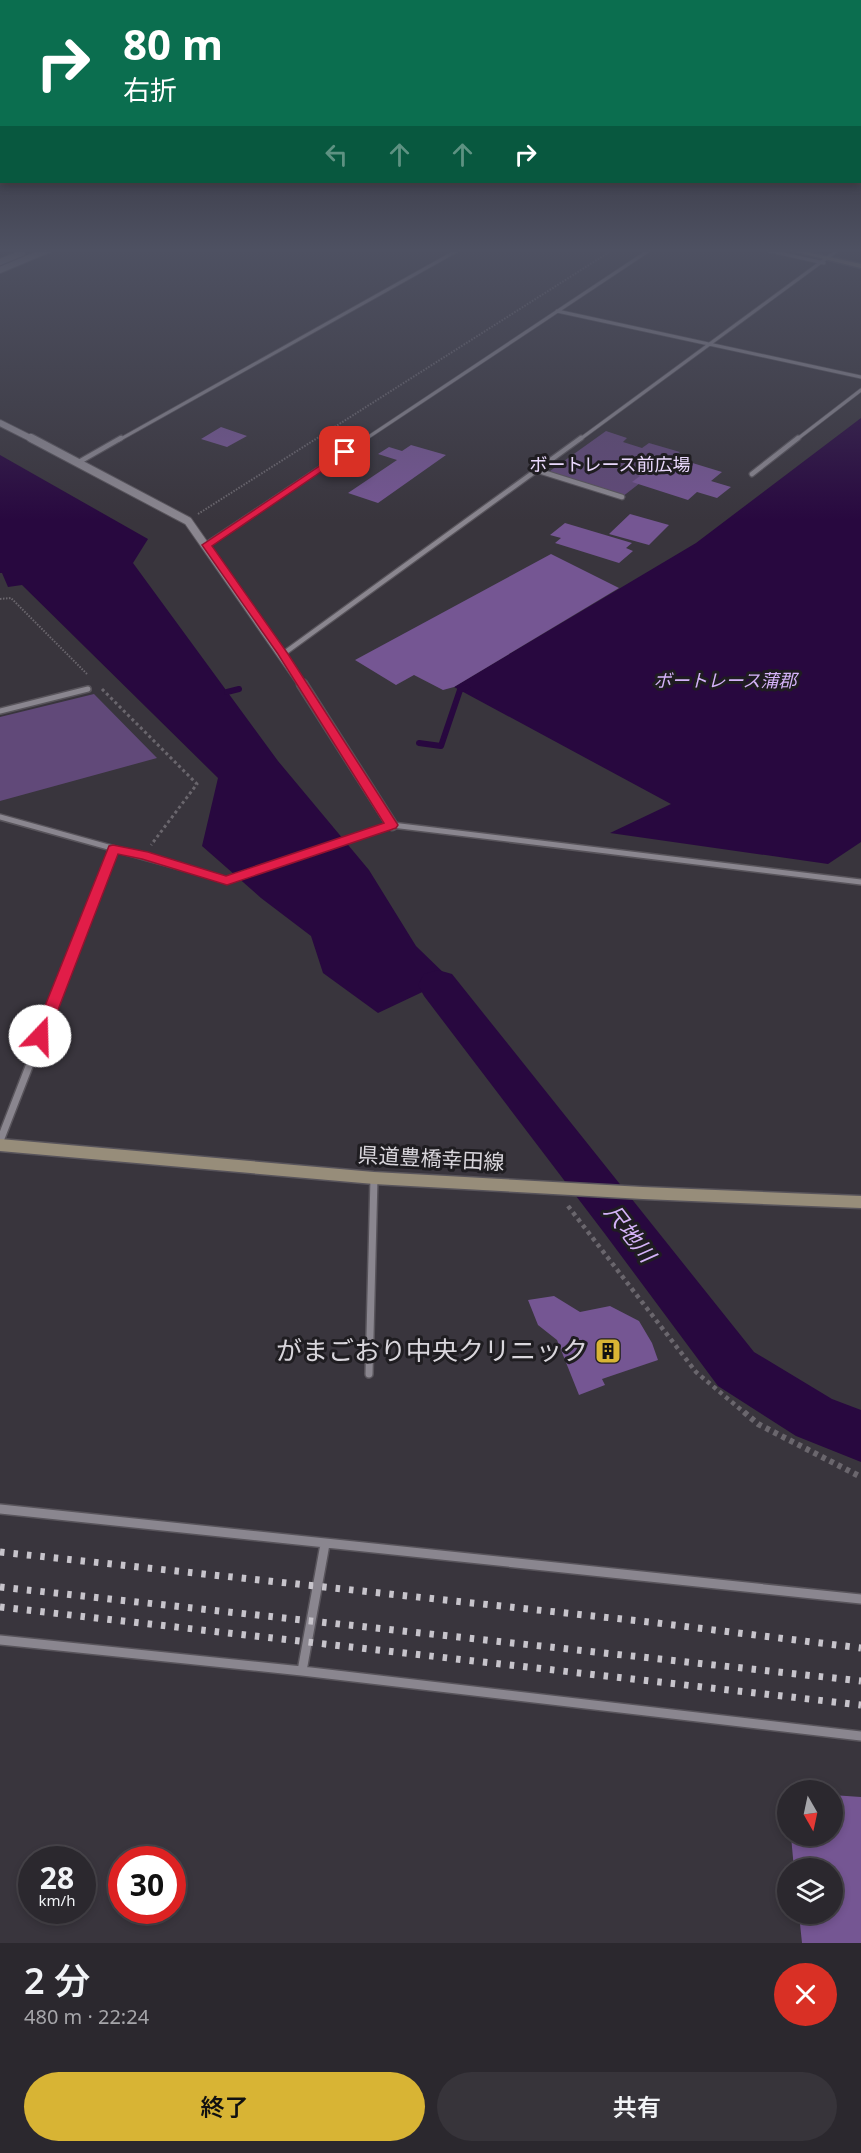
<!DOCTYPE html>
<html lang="ja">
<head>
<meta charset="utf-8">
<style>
  :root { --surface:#2b282e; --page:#37343a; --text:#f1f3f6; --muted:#a6a6aa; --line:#47444a; --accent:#d8b434 }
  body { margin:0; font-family:"Noto Sans","Noto Sans JP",sans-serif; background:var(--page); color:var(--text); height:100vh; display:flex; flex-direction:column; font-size:22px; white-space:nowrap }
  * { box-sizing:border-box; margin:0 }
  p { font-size:20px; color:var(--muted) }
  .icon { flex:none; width:33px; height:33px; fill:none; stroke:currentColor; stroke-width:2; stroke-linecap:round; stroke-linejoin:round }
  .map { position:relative; height:1943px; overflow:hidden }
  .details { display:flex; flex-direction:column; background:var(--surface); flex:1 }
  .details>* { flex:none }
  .top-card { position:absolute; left:0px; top:0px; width:861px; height:183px; box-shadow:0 3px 9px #0003,0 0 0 2px var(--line); background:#0b6e4f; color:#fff; overflow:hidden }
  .needle { width:39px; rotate:171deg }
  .buttons { position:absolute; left:777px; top:1780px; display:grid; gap:12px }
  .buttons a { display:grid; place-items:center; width:66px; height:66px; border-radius:50%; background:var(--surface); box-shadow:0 3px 9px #0003,0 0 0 2px var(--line); font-size:30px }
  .speed { position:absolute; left:18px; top:1846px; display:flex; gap:12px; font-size:30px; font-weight:700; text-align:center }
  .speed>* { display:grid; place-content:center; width:78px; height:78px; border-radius:50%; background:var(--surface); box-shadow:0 3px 9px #0003,0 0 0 2px var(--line); line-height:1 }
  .speed small { font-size:15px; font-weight:400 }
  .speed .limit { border:9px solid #d22; background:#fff; color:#111 }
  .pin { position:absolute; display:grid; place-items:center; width:51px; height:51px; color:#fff; margin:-26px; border-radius:12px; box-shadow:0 3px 9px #0006 }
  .me { position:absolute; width:66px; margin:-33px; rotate:21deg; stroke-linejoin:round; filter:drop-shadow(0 0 4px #0008) }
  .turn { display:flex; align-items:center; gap:21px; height:126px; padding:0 24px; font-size:27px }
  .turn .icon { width:78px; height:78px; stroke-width:2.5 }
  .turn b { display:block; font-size:42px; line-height:51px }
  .lanes { display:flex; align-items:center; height:57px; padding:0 24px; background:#0003; justify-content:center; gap:30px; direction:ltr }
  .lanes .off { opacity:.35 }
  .round { display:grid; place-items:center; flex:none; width:63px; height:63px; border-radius:32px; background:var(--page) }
  .overview { display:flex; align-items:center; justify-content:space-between; height:102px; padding:0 24px }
  h1 { font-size:36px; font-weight:600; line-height:45px }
  .button { display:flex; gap:12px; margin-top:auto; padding:12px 24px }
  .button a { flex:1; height:69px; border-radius:36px; background:var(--accent); color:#111; font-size:24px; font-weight:600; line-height:69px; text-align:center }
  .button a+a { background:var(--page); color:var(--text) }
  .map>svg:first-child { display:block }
</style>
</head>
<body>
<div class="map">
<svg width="861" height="1943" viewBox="0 0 861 1943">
  <rect width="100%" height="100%" fill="#39353d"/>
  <path fill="#614979" d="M 606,431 L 627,438 L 623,442 L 642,448 L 649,443 L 680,452 L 622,497 L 554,476 L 550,471 Z
    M 94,694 L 157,758 L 0,801 L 0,717 Z"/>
  <path fill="#28083f" d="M 861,418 L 861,842 L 828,864 L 610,833 L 671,804 L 454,687 L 696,543 Z
    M 0,455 L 148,539 L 133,563 L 278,761 L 369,870 L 416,946 L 450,979 L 378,1013 L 323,973 L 311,936 L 261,898 L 202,846 L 218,778 L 22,585 L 8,587 L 2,573 L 0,573 Z"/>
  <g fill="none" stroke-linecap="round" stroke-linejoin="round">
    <path stroke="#28083f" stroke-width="6" d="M 227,692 L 239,689
      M 419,743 L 441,746 L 460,690 L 467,687"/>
    <path fill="#28083f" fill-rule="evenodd" d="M 438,970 L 452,974 L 754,1352 L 832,1399 L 861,1410 L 861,1462 L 796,1436 L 718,1386 L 605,1234 L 424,996 L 418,985 L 424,974 Z"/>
  </g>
  <path fill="#755693" d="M 221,427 L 247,436 L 227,447 L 201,439 Z
    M 411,445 L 446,455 L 378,503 L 348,493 L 397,460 L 378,454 L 389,447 L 402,451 Z
    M 663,454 L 722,472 L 711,481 L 731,487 L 717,498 L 697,492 L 688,500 L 632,482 L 640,476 L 636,474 Z
    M 630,514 L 669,525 L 649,545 L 609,534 Z
    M 565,523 L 632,543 L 626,548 L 633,551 L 619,563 L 555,543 L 561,538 L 550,535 Z
    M 551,554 L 619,588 L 454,687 L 443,690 L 414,675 L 396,685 L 355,660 Z
    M 554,1296 L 580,1312 L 610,1306 L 639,1321 L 652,1343 L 658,1360 L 602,1379 L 605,1385 L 579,1395 L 557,1340 L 538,1325 L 528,1300 Z
    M 832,1795 L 861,1797 L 861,1943 L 802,1943 L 799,1914 L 832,1914 L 832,1869 L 794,1869 L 791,1836 L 832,1836 Z"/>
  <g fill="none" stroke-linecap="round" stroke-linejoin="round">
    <g stroke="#58545b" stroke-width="4.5">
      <path id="minor-far4" d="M 761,249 L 824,263
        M 557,311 L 861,377
        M 119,440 L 460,249
        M 364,440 L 651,249
        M 579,440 L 839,249
        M 796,440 L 861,390"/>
    </g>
    <g stroke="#58545b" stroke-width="7">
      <path id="minor-far3" d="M 79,462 L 121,438
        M 539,471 L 622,497
        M 752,474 L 798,438
        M 206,545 L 366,438
        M 283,654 L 581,438"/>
    </g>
    <g stroke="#58545b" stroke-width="8">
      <path id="minor-far2" d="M 0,711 L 88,689
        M 0,817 L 227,880 L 392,825 L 861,882
        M 53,1003 L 113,849"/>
    </g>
    <g stroke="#58545b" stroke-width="10">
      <path id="minor-far1" d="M 0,1141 L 54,1002
        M 369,1374 L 374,1178"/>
    </g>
    <g stroke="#58545b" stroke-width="12">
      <path id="minor" d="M 0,1509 L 861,1599
        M 0,1640 L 302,1671 L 861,1736
        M 302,1671 L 325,1544"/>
    </g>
    <g stroke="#58545b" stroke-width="8">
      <path id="tertiary-far2" d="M 0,262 L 22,253
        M 0,270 L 50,249
        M 0,423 L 34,440"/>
    </g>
    <g stroke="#58545b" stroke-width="10">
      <path id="tertiary-far1" d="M 31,438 L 188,521 L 303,686"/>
    </g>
    <g stroke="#58545b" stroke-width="13">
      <path id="tertiary" d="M 302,684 L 392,825"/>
    </g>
    <g stroke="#58545b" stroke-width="3">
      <path id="secondary" d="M 784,249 L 793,249 L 861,264 L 861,268 Z
        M 0,1139 L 374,1172 L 643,1187 L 861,1196 L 861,1208 L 643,1199 L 374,1184 L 0,1151 Z"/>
    </g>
    <path stroke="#6a666d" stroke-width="2" stroke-dasharray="1.5 1.5" stroke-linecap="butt" d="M 198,514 L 614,249
      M 0,599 L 11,598 L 88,675"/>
    <path stroke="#6a666d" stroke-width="3" stroke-dasharray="3 3" stroke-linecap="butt" d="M 102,689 L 197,784 L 151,845"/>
    <path stroke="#6a666d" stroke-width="4.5" stroke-dasharray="4 4" stroke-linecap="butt" d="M 568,1206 L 696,1372 L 746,1414"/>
    <path stroke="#6a666d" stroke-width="6" stroke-dasharray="4.5 4.5" stroke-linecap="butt" d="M 744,1412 L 758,1424 L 861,1477"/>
    <use href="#minor-far4" stroke="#8a868f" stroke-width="3"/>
    <use href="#minor-far3" stroke="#8a868f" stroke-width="4.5"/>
    <use href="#minor-far2" stroke="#8a868f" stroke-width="5"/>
    <use href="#minor-far1" stroke="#8a868f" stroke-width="7"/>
    <use href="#minor" stroke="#8a868f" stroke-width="9"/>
    <use href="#tertiary-far2" stroke="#8a868f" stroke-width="6"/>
    <use href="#tertiary-far1" stroke="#8a868f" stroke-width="8"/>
    <use href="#tertiary" stroke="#8a868f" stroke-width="10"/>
    <use href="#secondary" fill="#978d7a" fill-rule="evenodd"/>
    <path stroke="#c7c4cb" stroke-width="7" stroke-dasharray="4.5 9" stroke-linecap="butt" d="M 0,1552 L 649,1622 L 861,1648
      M 0,1587 L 861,1681
      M 0,1607 L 861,1705"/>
  </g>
  <linearGradient id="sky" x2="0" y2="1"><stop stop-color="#1f1d22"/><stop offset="0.48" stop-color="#4e5162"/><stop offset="1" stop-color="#4e5162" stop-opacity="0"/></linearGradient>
  <rect width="861" height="521" fill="url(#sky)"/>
  <path fill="#e11d48" stroke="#92132f" stroke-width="1.5" d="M 342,451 L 350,452 L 212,546 L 288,654 L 398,825 L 396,828 L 227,885 L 142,859 L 118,854 L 48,1036 L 46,1040 L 35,1040 L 33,1036 L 109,846 L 113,845 L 148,852 L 226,876 L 384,823 L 278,654 L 202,545 Z"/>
  <defs>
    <g id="building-square" transform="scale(1.35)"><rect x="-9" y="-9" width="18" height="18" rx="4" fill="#d8b434" stroke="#1f1d21"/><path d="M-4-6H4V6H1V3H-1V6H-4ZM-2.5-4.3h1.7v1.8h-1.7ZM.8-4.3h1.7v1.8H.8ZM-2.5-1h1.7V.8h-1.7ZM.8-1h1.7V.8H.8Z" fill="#111"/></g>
  </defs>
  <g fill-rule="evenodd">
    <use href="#building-square" x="608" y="1351"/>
  </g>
  <g text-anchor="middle" stroke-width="6" stroke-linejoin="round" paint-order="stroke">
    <g font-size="18" fill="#e9d8fc" stroke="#1f1d21">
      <text x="610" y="471">ボートレース前広場</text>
    </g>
    <g font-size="18" font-style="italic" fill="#d5b3f9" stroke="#1f1d21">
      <text x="725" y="687">ボートレース蒲郡</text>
    </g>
    <g font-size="21" fill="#d9d6dc" stroke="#1f1d21">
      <text transform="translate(431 1159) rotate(3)" y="7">県道豊橋幸田線</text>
    </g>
    <g font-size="22" font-style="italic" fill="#d5b3f9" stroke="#1f1d21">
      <text transform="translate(630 1233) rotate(52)" y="8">尺地川</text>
    </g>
    <g font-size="26" fill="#d9d6dc" stroke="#1f1d21" text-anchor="end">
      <text x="588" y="1360">がまごおり中央クリニック</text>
    </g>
  </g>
</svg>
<div class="buttons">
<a><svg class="needle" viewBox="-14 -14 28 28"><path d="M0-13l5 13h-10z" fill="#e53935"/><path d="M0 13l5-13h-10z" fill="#a6a6aa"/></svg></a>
<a><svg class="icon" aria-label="layers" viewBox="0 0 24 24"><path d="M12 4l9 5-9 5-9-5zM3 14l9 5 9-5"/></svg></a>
</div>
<div class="speed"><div>28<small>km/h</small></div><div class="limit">30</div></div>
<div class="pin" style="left:345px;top:452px;background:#d93025"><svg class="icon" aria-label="arrive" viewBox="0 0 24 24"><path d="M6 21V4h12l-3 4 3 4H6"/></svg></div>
<svg class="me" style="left:40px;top:1036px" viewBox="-20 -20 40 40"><circle r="19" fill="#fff"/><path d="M0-13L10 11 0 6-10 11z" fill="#e11d48"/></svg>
<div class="top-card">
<div class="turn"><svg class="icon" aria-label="right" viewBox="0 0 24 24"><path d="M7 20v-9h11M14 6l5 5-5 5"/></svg><div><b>80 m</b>右折</div></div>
<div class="lanes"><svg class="icon off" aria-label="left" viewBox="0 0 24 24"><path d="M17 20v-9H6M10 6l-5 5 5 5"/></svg><svg class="icon off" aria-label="ahead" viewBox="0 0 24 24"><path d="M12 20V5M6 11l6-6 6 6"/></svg><svg class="icon off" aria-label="ahead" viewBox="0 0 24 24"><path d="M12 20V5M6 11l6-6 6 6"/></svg><svg class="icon" aria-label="right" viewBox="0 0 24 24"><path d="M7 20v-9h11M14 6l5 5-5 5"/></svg></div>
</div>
</div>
<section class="details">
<div class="overview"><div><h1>2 分</h1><p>480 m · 22:24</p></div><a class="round" style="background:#d93025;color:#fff"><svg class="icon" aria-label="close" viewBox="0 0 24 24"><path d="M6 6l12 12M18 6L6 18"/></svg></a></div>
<div class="button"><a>終了</a><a>共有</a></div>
</section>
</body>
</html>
